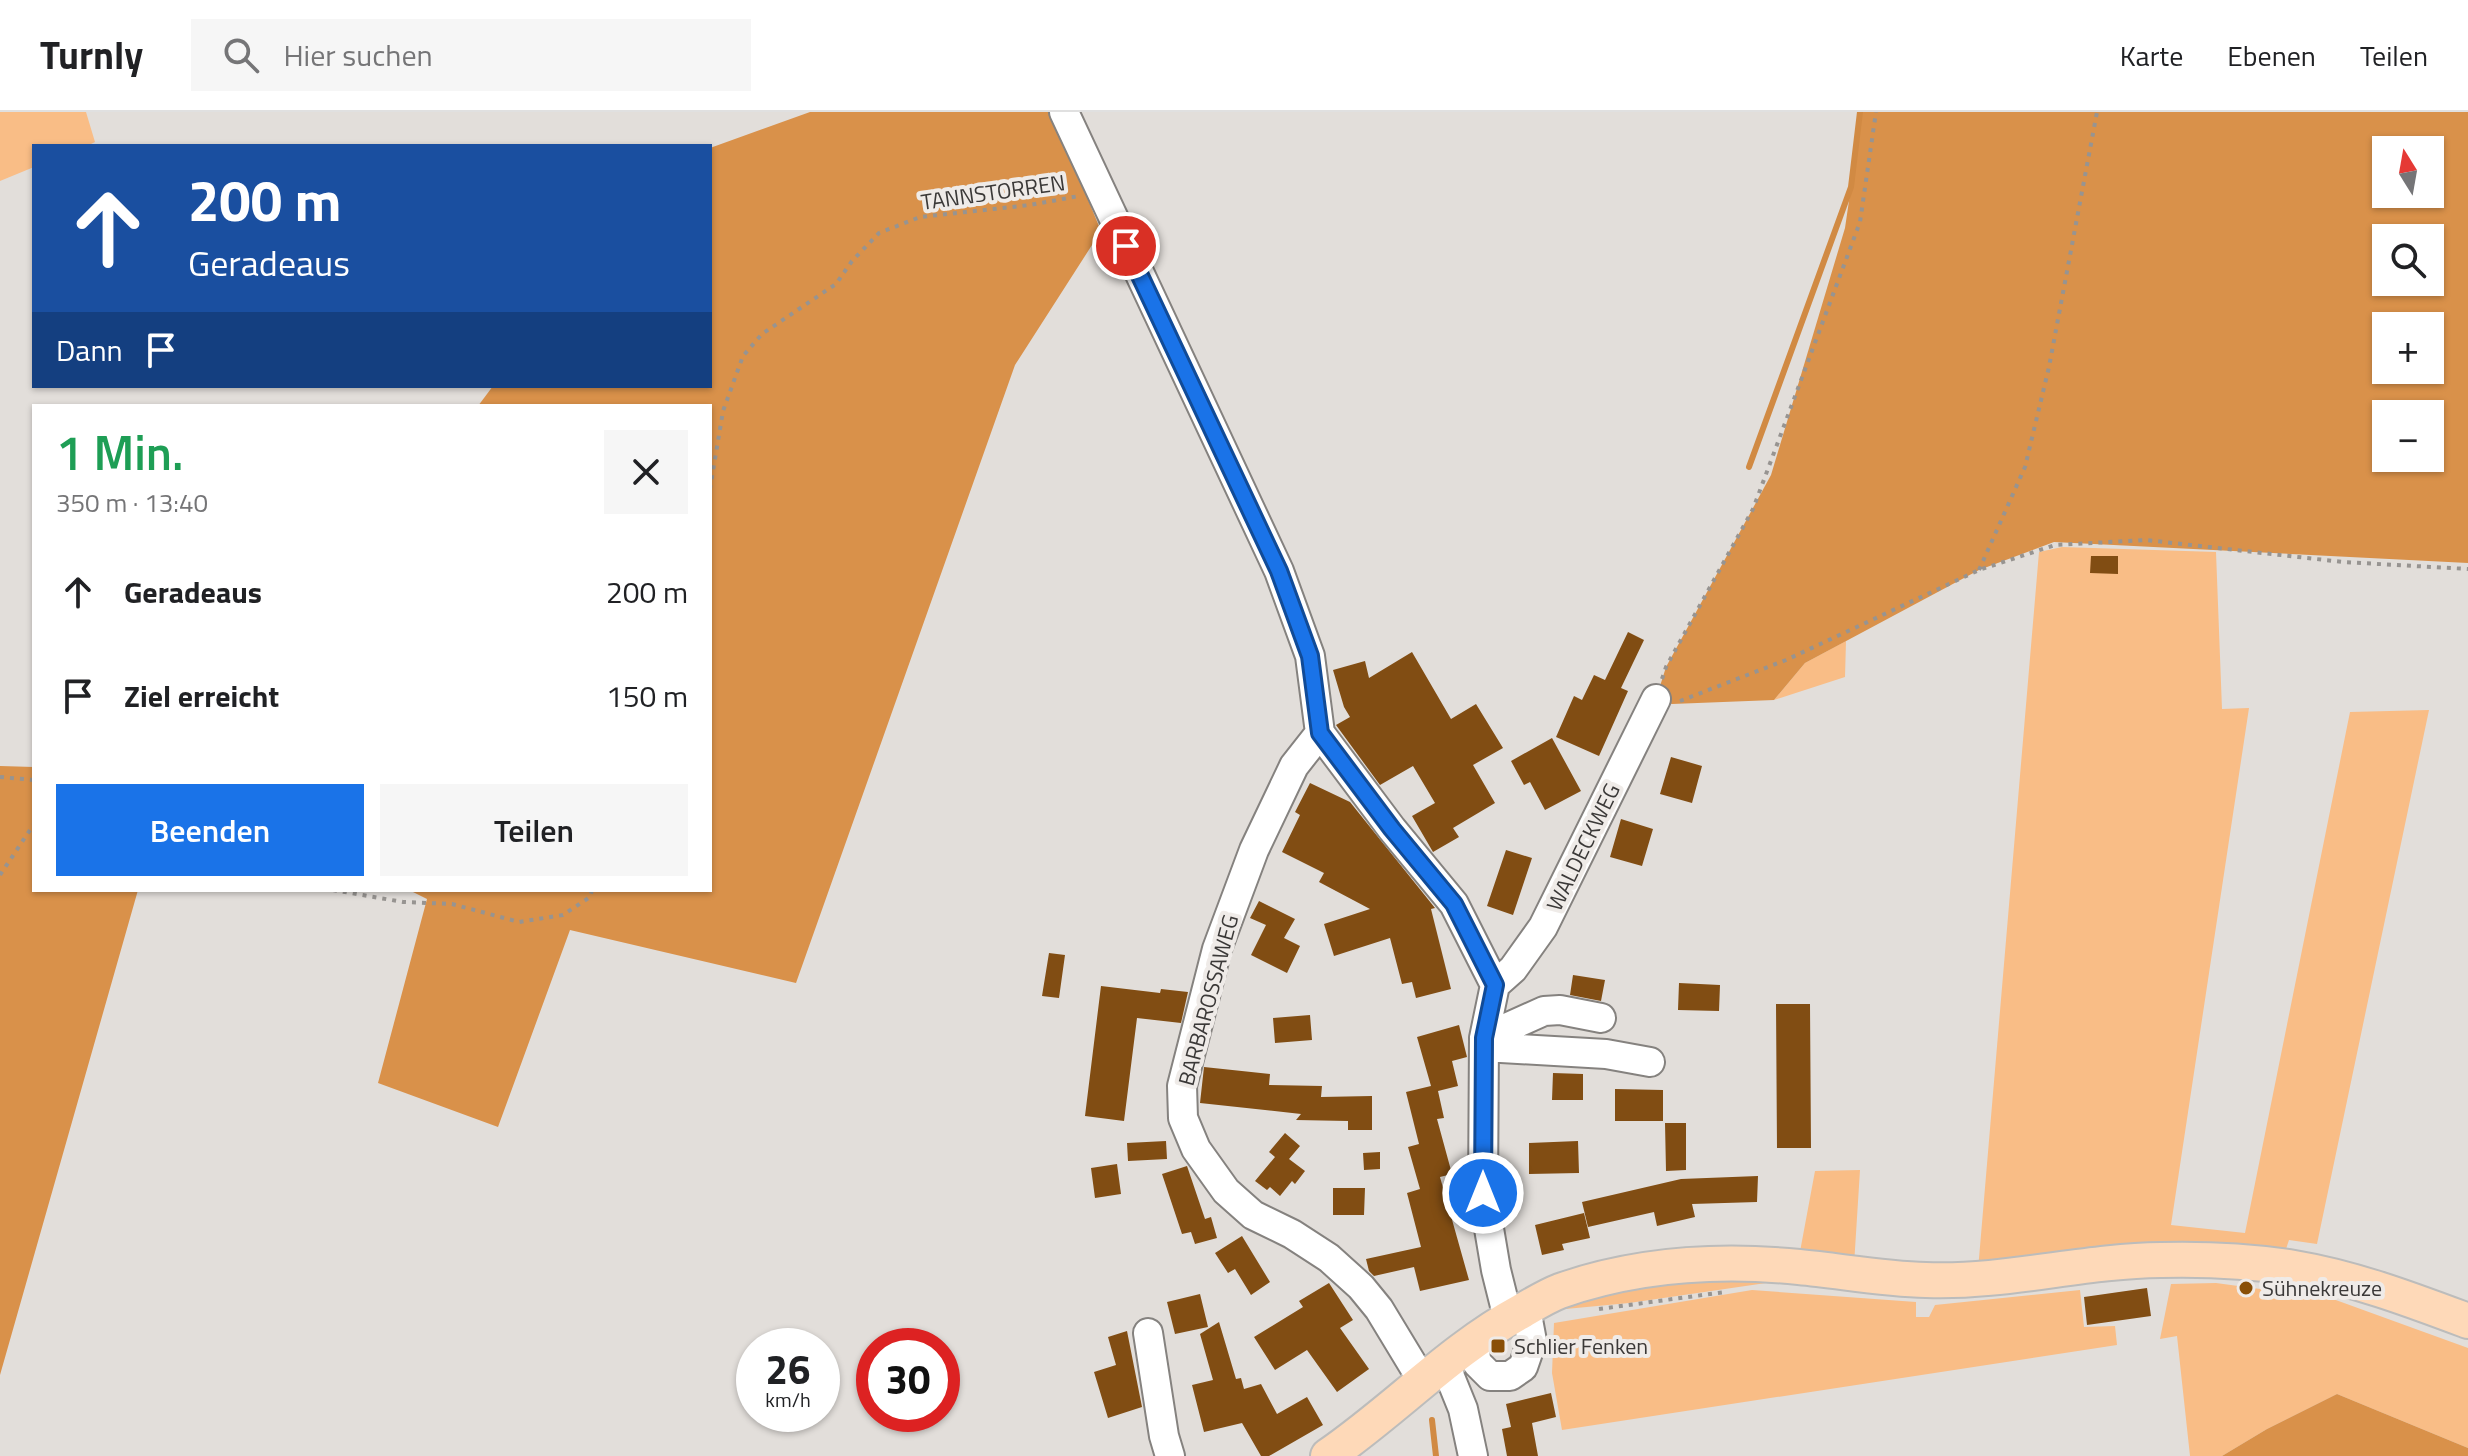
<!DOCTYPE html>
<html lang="de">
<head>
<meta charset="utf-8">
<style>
  :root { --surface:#fff; --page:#f6f6f6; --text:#202124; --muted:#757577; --line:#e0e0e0; --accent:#1a73e8 }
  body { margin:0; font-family:"Titillium Web",sans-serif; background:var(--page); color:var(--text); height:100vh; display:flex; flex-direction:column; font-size:30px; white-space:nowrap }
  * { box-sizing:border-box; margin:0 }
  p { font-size:26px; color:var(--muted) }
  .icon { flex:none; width:44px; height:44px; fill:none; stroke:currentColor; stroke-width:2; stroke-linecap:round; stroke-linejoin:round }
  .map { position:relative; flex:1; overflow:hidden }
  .details { position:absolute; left:32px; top:292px; width:680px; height:488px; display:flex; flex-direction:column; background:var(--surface); border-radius:0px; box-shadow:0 2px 6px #0004 }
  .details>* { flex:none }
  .hud { position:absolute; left:32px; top:32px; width:680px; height:244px; border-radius:0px; box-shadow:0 2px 6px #0004; background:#1a4fa0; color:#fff; overflow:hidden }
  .needle { width:52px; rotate:349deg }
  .fabs { position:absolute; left:2372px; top:24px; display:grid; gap:16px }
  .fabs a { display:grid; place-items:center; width:72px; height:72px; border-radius:0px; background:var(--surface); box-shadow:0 2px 6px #0004; font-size:40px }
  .speed { position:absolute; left:736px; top:1216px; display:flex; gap:16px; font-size:40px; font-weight:700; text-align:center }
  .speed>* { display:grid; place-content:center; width:104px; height:104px; border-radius:50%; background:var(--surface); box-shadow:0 2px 6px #0004; line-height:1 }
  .speed small { font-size:20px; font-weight:400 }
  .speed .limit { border:12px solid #d22; background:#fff; color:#111 }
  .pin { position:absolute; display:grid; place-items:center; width:68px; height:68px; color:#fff; margin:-34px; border:4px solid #fff; border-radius:50%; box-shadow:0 2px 8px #0007 }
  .me { position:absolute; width:88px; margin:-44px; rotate:0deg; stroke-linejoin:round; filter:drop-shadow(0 0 6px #0008) }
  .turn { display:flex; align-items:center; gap:28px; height:168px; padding:0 24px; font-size:36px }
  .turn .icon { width:104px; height:104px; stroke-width:2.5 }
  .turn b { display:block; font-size:56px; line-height:68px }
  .then { display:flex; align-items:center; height:76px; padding:0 24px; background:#0003; gap:16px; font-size:30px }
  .round { display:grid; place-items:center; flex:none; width:84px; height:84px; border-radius:0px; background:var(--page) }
  .overview { display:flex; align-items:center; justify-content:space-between; height:136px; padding:0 24px }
  h1 { font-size:48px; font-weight:600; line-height:60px; color:#1e9e55 }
  .action { display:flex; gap:16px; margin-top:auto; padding:16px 24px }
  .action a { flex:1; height:92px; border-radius:0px; background:var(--accent); color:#fff; font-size:32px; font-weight:600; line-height:92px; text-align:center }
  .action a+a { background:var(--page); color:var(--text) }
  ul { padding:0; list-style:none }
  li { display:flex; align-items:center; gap:24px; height:104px; padding:0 24px }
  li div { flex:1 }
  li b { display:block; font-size:30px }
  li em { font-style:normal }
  header { display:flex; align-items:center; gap:48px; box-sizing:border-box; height:112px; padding:0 40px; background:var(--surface); border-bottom:2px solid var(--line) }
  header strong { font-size:38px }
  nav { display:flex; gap:44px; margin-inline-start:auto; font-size:28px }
  .search { width:560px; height:72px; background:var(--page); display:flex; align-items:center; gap:20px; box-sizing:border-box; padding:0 28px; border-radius:0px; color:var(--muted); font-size:30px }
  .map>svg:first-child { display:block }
</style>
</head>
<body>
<header>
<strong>Turnly</strong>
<div class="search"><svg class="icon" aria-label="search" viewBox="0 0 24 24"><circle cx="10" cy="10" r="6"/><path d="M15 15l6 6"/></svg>Hier suchen</div>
<nav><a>Karte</a><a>Ebenen</a><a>Teilen</a></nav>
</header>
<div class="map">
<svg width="2468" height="1344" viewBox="0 0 2468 1344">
  <rect width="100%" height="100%" fill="#e2deda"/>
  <path fill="#f9bd86" d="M 0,0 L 86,0 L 95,30 L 87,34 L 34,34 L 34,55 L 0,69 Z
    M 2062,435 L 2216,440 L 2222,597 L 2249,596 L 2171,1113 L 2245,1121 L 2350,600 L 2429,598 L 2317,1132 L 2289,1128 L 2284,1143 L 1978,1158 L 2039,440 Z
    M 1846,529 L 1845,565 L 1774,588 L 1805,551 Z
    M 1860,1058 L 1854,1153 L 1799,1145 L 1815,1059 Z
    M 1731,1162 L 1915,1181 L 1766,1171 L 1629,1191 L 1555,1198 L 1570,1185 Z
    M 2216,1171 L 2333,1187 L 2468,1236 L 2468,1336 L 2337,1282 L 2267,1317 L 2222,1344 L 2190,1344 L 2177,1224 L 2160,1227 L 2171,1172 Z
    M 1752,1178 L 1916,1190 L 1916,1205 L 1929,1205 L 1935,1193 L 2080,1178 L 2084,1215 L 2115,1214 L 2117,1233 L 1562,1318 L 1552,1261 L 1554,1211 Z"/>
  <path fill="#d9914a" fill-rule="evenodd" d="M 810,0 L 1052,0 L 1101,119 L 1015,253 L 796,871 L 570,818 L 498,1015 L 378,971 L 427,787 L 409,778 L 710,778 L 710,294 L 478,294 L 493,274 L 710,274 L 710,36 Z
    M 1862,0 L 2468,0 L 2468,451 L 2054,430 L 1979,458 L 1805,551 L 1774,588 L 1672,592 L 1656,587 L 1666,555 L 1771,363 L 1845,116 ZM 2386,38 L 2430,38 L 2430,82 L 2386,82 ZM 2386,126 L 2430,126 L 2430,170 L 2386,170 ZM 2386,214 L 2430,214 L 2430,258 L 2386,258 ZM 2386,302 L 2430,302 L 2430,346 L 2386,346 Z
    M 0,654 L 34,655 L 34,778 L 138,778 L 0,1263 Z
    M 2337,1282 L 2468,1336 L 2468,1344 L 2222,1344 L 2267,1317 Z"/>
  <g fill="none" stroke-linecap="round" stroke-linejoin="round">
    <path stroke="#d18a43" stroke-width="6" d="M 1749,355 L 1851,75 L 1860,0
      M 1432,1308 L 1436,1344"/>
  </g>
  <path fill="#814d13" d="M 2091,444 L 2118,444 L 2118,462 L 2090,461 Z
    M 1628,520 L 1644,528 L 1621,576 L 1628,579 L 1599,644 L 1556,625 L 1574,584 L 1582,588 L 1594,563 L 1605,568 Z
    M 1412,540 L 1451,607 L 1476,592 L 1503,636 L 1473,653 L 1495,691 L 1453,716 L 1459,725 L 1433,740 L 1412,704 L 1435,691 L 1413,654 L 1380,673 L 1336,613 L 1350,605 L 1344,595 L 1333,558 L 1365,549 L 1369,566 Z
    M 1552,626 L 1581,679 L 1545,698 L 1530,670 L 1524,673 L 1511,649 Z
    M 1671,645 L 1702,654 L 1692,691 L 1660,682 Z
    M 1310,671 L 1350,690 L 1435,796 L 1431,797 L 1451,877 L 1416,886 L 1412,870 L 1402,872 L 1390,826 L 1334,844 L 1324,812 L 1370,797 L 1319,770 L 1324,761 L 1282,740 L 1300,703 L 1295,700 Z
    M 1621,707 L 1653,717 L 1642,754 L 1610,745 Z
    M 1506,738 L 1532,746 L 1513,803 L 1487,794 Z
    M 1259,789 L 1295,807 L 1284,826 L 1300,834 L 1287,861 L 1251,843 L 1266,813 L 1250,806 Z
    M 1049,841 L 1065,843 L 1059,886 L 1042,884 Z
    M 1573,863 L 1605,868 L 1601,889 L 1570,883 Z
    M 1679,871 L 1720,873 L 1719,899 L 1678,898 Z
    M 1101,874 L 1160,881 L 1161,877 L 1188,880 L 1181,911 L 1137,906 L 1124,1009 L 1085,1004 Z
    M 1776,892 L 1810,892 L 1811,1036 L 1777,1036 Z
    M 1310,903 L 1312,928 L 1275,931 L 1273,906 Z
    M 1459,913 L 1467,945 L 1452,949 L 1458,974 L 1438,979 L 1444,1006 L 1437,1007 L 1452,1062 L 1440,1065 L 1469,1168 L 1420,1179 L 1414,1155 L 1374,1164 L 1369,1159 L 1366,1147 L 1421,1135 L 1407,1081 L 1420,1077 L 1408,1035 L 1419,1032 L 1406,980 L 1431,974 L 1417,925 Z
    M 1204,955 L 1270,962 L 1269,973 L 1322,974 L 1321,985 L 1372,984 L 1372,1018 L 1348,1018 L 1348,1009 L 1296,1008 L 1301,1002 L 1200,991 Z
    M 1553,961 L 1583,962 L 1583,988 L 1552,988 Z
    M 1615,977 L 1663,978 L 1663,1009 L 1615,1009 Z
    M 1665,1011 L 1686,1011 L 1686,1058 L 1666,1059 Z
    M 1285,1021 L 1300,1034 L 1289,1047 L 1305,1059 L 1295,1072 L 1292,1069 L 1280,1084 L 1270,1075 L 1267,1078 L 1255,1069 L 1275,1045 L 1269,1040 Z
    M 1166,1029 L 1167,1047 L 1128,1049 L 1127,1031 Z
    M 1578,1029 L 1579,1061 L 1529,1062 L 1529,1031 Z
    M 1380,1040 L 1380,1057 L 1364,1058 L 1363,1041 Z
    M 1117,1052 L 1121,1082 L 1095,1086 L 1091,1056 Z
    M 1187,1054 L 1205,1107 L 1211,1105 L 1217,1126 L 1195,1132 L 1191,1120 L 1182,1122 L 1162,1062 Z
    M 1758,1064 L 1757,1090 L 1692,1092 L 1695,1105 L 1657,1114 L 1654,1100 L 1588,1115 L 1582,1090 L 1681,1067 Z
    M 1333,1076 L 1365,1076 L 1364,1103 L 1333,1103 Z
    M 1584,1101 L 1590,1126 L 1562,1132 L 1564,1138 L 1542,1143 L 1535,1113 Z
    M 1242,1124 L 1270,1170 L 1251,1183 L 1235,1157 L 1228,1161 L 1215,1141 Z
    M 1329,1171 L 1353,1208 L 1340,1216 L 1369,1257 L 1337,1280 L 1307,1238 L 1275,1258 L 1254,1225 L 1303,1195 L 1299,1189 Z
    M 2147,1176 L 2151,1204 L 2087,1213 L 2084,1185 Z
    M 1200,1182 L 1208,1215 L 1175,1222 L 1167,1190 Z
    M 1219,1210 L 1236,1267 L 1241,1266 L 1244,1277 L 1261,1272 L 1277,1302 L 1307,1285 L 1323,1313 L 1269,1344 L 1261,1344 L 1242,1311 L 1204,1320 L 1192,1273 L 1213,1268 L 1200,1222 Z
    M 1127,1219 L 1142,1295 L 1108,1306 L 1094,1260 L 1116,1253 L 1108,1225 Z
    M 1551,1281 L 1556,1305 L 1532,1311 L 1538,1344 L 1507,1344 L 1502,1317 L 1511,1315 L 1506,1292 Z"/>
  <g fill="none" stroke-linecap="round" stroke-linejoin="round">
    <g stroke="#85827f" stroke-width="32">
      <path id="minor" d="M 1064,0 L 1279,459 L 1310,544 L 1320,621 L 1392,717 L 1454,792 L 1495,873 L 1484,926 L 1483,1081 L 1496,1158 L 1508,1206
        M 1320,621 L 1294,654 L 1254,738 L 1217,837 L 1182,974 L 1183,1006 L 1196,1037 L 1226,1079 L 1253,1103 L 1292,1122 L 1329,1146 L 1361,1175 L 1379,1197 L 1422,1268
        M 1495,873 L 1513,857 L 1543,815 L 1656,587
        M 1484,926 L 1544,899 L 1560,898 L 1601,906
        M 1484,935 L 1606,942 L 1650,950
        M 1148,1221 L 1164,1324 L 1170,1344
        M 1473,1230 L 1477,1251 L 1490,1264 L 1510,1264 L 1523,1255 L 1532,1229 L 1526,1197
        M 1444,1250 L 1463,1297 L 1473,1344"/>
    </g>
    <g stroke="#bcbcbb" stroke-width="38">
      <path id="major" d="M 1328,1344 C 1395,1298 1450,1238 1522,1199 C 1534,1192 1547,1184 1560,1179 C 1637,1152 1717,1147 1799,1155 C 1841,1159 1883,1167 1926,1168 C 2005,1171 2082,1149 2161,1148 C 2205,1147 2251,1149 2294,1156 C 2354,1166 2412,1188 2468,1209"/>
    </g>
    <path stroke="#979491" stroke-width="4" stroke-dasharray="4 6" stroke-linecap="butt" d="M 710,377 L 723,299 L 743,244 L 762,222 L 836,172 L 852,149 L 879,121 L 920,105 L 1030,93 L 1079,84
      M 1979,458 L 2025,355 L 2049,255 L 2097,0
      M 1662,567 L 1666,555 L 1753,397 L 1860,110 L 1876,0
      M 1680,589 L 1786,548 L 1979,458 L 2055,433 L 2146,428 L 2343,450 L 2468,457
      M 0,665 L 34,668
      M 0,763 L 34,712
      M 333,778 L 403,790 L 452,792 L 519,810 L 563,803 L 590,785 L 592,778
      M 1599,1197 L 1725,1180"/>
    <use href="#minor" stroke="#fff" stroke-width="28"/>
    <use href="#major" stroke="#fed9b8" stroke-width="34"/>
  </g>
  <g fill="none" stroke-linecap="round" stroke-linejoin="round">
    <g stroke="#114b97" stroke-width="20">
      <path id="route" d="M 1126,134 L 1279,459 L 1310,544 L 1320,621 L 1392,717 L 1454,792 L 1495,873 L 1484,926 L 1483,1081"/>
    </g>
    <use href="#route" stroke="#1a73e8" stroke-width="14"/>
  </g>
  <g fill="#894f07" stroke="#efebe8" stroke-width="3">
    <circle cx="2246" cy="1176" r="8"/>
    <rect x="1490" y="1226" width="16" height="16" rx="4"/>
  </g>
  <g text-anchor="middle" stroke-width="8" stroke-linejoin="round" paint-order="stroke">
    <g font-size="22" fill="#3b3938" stroke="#efebe8">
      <text transform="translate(993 80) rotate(-8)" y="8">TANNSTORREN</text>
      <text transform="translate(1583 735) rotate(-64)" y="8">WALDECKWEG</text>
      <text transform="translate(1208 888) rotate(-75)" y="8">BARBAROSSAWEG</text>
    </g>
    <g font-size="22" fill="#3b3938" stroke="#efebe8" text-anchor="start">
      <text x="2262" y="1184">Sühnekreuze</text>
      <text x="1514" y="1242">Schlier Fenken</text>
    </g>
  </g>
</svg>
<div class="fabs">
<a><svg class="needle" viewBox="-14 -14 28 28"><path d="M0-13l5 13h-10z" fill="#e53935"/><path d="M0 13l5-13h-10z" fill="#757577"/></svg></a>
<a><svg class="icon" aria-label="search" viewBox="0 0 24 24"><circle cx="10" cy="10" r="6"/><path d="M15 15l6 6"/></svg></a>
<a>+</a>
<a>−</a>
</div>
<div class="speed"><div>26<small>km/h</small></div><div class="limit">30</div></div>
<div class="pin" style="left:1126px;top:134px;background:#d93025"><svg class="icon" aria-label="arrive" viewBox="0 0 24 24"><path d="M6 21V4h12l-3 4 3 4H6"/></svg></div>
<svg class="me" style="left:1483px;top:1081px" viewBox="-20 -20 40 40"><circle r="17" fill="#1a73e8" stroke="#fff" stroke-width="3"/><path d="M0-11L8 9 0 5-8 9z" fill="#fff"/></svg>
<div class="hud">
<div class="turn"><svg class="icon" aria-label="ahead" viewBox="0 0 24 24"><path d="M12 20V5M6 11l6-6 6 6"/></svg><div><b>200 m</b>Geradeaus</div></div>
<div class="then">Dann<svg class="icon" aria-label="arrive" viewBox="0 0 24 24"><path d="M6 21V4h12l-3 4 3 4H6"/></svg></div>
</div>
<section class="details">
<div class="overview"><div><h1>1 Min.</h1><p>350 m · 13:40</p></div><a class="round"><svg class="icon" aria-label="close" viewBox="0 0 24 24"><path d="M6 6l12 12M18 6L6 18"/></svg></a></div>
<ul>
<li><svg class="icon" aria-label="ahead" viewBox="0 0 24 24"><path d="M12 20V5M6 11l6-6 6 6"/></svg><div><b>Geradeaus</b></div><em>200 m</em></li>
<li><svg class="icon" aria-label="arrive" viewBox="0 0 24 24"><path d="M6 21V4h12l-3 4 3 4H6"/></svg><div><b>Ziel erreicht</b></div><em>150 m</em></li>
</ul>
<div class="action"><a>Beenden</a><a>Teilen</a></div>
</section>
</div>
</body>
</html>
